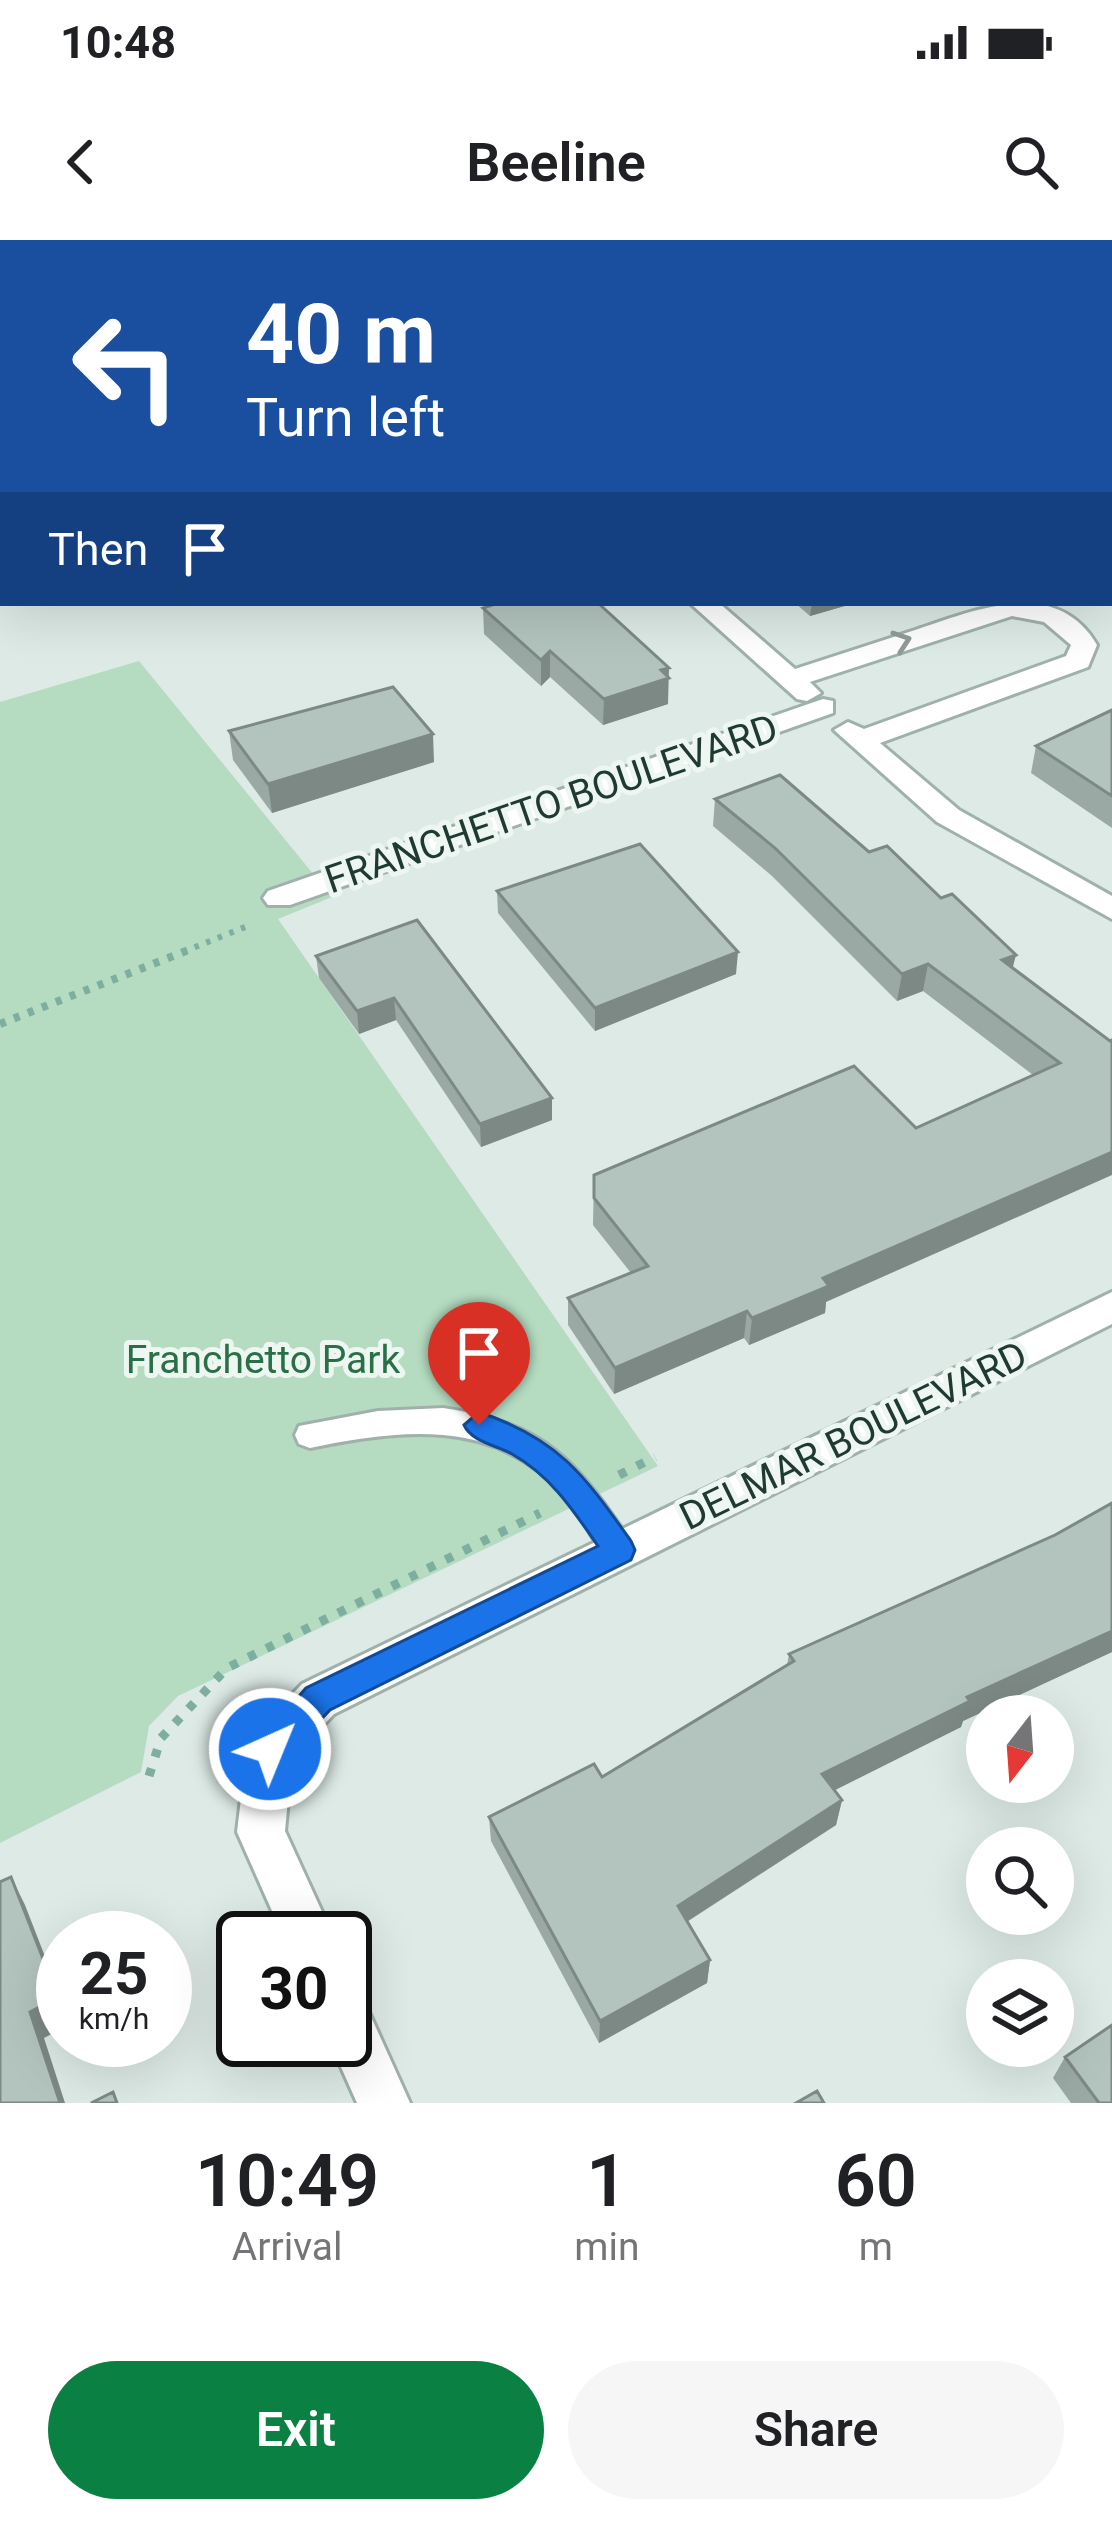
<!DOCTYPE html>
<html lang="en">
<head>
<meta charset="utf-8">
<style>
  :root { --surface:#fff; --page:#f6f6f6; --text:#202124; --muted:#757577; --accent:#0b8043 }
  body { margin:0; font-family:Roboto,sans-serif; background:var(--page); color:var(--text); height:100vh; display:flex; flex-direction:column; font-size:45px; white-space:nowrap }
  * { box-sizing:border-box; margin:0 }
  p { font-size:39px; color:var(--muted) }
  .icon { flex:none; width:66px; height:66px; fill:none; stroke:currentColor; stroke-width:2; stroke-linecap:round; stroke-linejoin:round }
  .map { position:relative; height:1863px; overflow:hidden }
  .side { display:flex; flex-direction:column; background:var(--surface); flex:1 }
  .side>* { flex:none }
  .hud { position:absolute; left:0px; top:0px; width:1113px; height:366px; box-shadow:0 12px 48px #0002; background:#1a4fa0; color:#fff; overflow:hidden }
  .needle { width:78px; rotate:197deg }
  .fabs { position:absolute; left:966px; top:1455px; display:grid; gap:24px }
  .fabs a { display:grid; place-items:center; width:108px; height:108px; border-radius:50%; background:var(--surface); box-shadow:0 12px 48px #0002; font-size:60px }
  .speed { position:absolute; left:36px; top:1671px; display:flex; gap:24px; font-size:60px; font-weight:700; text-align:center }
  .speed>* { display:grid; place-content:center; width:156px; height:156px; border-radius:50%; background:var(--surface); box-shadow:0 12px 48px #0002; line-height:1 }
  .speed small { font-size:30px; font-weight:400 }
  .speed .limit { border:6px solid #111; border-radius:18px; background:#fff; color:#111 }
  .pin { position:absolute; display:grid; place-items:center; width:102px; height:102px; color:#fff; margin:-123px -51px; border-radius:50% 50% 50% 0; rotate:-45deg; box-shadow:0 0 12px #0007 }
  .pin .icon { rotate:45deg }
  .me { position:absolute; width:132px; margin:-66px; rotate:44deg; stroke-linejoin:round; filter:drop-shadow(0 0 9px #0008) }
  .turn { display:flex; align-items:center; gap:42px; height:252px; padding:0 48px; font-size:54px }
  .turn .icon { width:156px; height:156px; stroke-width:2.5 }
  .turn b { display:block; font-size:84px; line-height:102px }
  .then { display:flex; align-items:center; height:114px; padding:0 48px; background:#0003; gap:24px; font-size:45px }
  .eta { display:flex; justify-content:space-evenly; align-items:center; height:204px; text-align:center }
  .eta b { font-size:72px; font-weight:600; line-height:84px }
  .button { display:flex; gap:24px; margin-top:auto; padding:24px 48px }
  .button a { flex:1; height:138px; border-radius:72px; background:var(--accent); color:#fff; font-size:48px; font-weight:600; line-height:138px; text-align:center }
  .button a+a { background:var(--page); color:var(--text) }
  .status { display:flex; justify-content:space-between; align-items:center; height:84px; padding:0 60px; background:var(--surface); direction:ltr }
  .status svg { height:33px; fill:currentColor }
  header { display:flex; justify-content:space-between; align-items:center; height:156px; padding:0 48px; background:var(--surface); font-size:54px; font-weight:600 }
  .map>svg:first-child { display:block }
</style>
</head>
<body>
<div class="status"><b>10:48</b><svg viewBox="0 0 49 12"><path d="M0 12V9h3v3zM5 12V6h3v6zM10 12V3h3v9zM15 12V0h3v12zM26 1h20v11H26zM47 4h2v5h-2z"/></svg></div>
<header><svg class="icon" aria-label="back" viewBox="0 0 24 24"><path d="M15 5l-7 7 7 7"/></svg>Beeline<svg class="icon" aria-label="search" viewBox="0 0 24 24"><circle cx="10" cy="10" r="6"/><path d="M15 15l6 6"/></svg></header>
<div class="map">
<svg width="1112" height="1863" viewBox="0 0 1112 1863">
  <rect width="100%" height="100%" fill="#ddeae5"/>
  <path fill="#b5dcc1" d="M 139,421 L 332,657 L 278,679 L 658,1226 L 178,1456 L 149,1486 L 141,1532 L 0,1603 L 0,462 Z"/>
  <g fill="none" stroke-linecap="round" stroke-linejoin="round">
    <g stroke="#a0b1ac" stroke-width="6">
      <path id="lane" d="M 443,1168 C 546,1184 575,1220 630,1301 L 635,1311 L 630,1321 L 619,1325 L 608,1321 C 592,1298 580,1272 561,1252 C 494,1177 398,1190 310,1208 L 299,1204 L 295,1195 L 299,1186 L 378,1171 Z"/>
    </g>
    <g stroke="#a0b1ac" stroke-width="6">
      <path id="street" d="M 276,0 L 297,0 L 299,3 L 278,3 Z
        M 1087,0 L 1112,0 L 1112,5 L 1085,3 Z
        M 690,363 L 719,363 L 795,429 C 834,416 873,404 912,391 C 973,371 1055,334 1097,405 L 1088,427 L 880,503 L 959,570 L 1112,656 L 1112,679 L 937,582 L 834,490 L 848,482 L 864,489 L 1066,416 L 1071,405 L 1044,382 L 1012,376 L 810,442 L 821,453 L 807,461 L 797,459 Z
        M 823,459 L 833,461 L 833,473 L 290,665 L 268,665 L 263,658 L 268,651 Z
        M 1112,1052 L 1112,1084 L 334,1474 L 292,1518 L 285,1591 L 334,1698 L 284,1698 L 237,1592 L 247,1509 L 254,1494 L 302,1444 Z
        M 345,1752 L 363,1759 L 410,1863 L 357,1863 L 329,1800 L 345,1800 Z"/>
    </g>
    <path stroke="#7daea0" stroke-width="6" stroke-dasharray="4.5 8" stroke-linecap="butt" d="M 183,712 L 250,685"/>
    <path stroke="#7daea0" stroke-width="8" stroke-dasharray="6 9" stroke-linecap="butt" d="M 0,784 L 191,709"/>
    <path stroke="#7daea0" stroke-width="9" stroke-dasharray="8 12" stroke-linecap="butt" d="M 619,1235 L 655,1217
      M 149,1536 L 161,1498 L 227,1428 L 540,1273"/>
    <use href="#lane" fill="#fff" fill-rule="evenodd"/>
    <use href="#street" fill="#fff" fill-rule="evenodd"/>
  </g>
  <path fill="#9aa9a3" d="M 368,0 L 465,0 L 468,3 L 371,3 Z
    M 795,363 L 855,363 L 810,376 Z
    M 483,368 L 668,437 L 668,464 L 603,485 L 550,437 L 541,446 L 484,394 Z
    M 1112,470 L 1112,588 L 1031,533 L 1036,506 Z
    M 229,491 L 434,522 L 272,573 L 233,520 Z
    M 715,559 L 869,612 L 1013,728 L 1110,801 L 826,1062 L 825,1073 L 749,1105 L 744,1098 L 614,1154 L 568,1085 L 568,1058 L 631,1033 L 593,985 L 594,935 L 916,888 L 1033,835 L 923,751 L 897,761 L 772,636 L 713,586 Z
    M 497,651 L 736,734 L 595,791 L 498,673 Z
    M 417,680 L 552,858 L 552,880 L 481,907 L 396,780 L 359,794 L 319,738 L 316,716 Z
    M 1112,1263 L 1112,1412 L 963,1481 L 961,1487 L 835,1550 L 842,1560 L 836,1585 L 687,1682 L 710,1720 L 707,1743 L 599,1803 L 491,1601 L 489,1577 L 602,1537 L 787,1425 L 789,1414 L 1055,1295 Z
    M 1065,1817 L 1112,1863 L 1071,1863 L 1053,1838 Z"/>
  <path fill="#7d8985" d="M 0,201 L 3,201 L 3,224 L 0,225 Z
    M 812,363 L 855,363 L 810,376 Z
    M 550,411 L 550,437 L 541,446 L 541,420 Z
    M 669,428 L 668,464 L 603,485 L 604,459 Z
    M 433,494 L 434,522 L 272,573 L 268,544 Z
    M 738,712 L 736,734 L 595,791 L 595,768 Z
    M 1016,715 L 1009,742 L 1002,720 Z
    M 928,724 L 923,751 L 897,761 L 902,734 Z
    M 394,758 L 396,780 L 359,794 L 357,771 Z
    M 552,858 L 552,880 L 481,907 L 480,884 Z
    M 1112,912 L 1112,935 L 826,1062 L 825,1073 L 749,1105 L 752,1078 L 823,1038 Z
    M 747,1071 L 744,1098 L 614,1154 L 615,1128 Z
    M 1112,1391 L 1112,1412 L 963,1481 L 961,1487 L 817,1559 L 822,1534 L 967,1457 Z
    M 842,1560 L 836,1585 L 675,1689 L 678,1666 Z
    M 11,1637 L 25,1665 L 63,1763 L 63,1788 L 44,1798 L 65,1863 L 60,1863 L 30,1772 Z
    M 710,1720 L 707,1743 L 599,1803 L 600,1781 Z"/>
  <path fill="#b3c4be" stroke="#7d8985" stroke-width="3" d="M 9,0 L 220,0 L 223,3 L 4,3 L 3,1 Z
    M 390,0 L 465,0 L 468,3 L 393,3 Z
    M 758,0 L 1091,0 L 1090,3 L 745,3 Z
    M 1110,3 L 1112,3 L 1112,62 L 1110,63 Z
    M 0,147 L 3,147 L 3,201 L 0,201 Z
    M 498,363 L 598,363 L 669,428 L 661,430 L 669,438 L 604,459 L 550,411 L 541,420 L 483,368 Z
    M 393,447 L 433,494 L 268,544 L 229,491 Z
    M 1112,470 L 1112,556 L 1036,506 Z
    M 780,535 L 869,612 L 887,606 L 941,658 L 952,654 L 1016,715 L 1002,720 L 1110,801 L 1112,800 L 1112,912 L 823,1038 L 829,1046 L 752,1078 L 747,1071 L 615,1128 L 568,1058 L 648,1026 L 594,958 L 594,935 L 854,826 L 916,888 L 1060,823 L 928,724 L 902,734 L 775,608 L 715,559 Z
    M 640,604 L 738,712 L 595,768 L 497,651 Z
    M 417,680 L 552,858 L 480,884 L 394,758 L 357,771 L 316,716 Z
    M 1112,1263 L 1112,1391 L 967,1457 L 970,1461 L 822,1534 L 842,1560 L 678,1666 L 710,1720 L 600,1781 L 489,1577 L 594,1524 L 602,1537 L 794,1421 L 789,1414 L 1055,1295 Z
    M 11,1637 L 58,1757 L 30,1772 L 60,1863 L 0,1863 L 0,1642 Z
    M 1112,1785 L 1112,1863 L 1099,1863 L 1065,1817 Z
    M 817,1851 L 824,1863 L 796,1863 Z
    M 113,1852 L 117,1863 L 91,1863 Z"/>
  <defs><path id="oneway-chevron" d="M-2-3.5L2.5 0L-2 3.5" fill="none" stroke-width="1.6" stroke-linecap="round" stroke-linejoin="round" transform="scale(3)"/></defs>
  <use stroke="#8f9c99" href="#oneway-chevron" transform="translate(902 401) rotate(-19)"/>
  <path fill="#1a73e8" stroke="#114b97" stroke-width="3" d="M 479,1172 C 559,1199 584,1235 631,1301 L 635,1310 L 631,1320 L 330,1470 L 282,1520 L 270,1525 L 258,1520 L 253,1509 L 306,1448 L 598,1306 C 573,1270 551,1236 512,1214 C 496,1205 472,1202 464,1185 Z"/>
  <g text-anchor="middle" stroke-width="10" stroke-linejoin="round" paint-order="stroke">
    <g font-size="39" fill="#1f3933" stroke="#eef6f2">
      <text transform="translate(551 563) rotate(-19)" y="14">FRANCHETTO BOULEVARD</text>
      <text transform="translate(853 1195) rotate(-26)" y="14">DELMAR BOULEVARD</text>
    </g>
    <g font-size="39" fill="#297047" stroke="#eef6f2">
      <text x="263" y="1133">Franchetto Park</text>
    </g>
  </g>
</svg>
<div class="fabs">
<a><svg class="needle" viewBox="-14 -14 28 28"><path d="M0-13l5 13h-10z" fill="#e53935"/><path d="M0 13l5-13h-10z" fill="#757577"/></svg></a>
<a><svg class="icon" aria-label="search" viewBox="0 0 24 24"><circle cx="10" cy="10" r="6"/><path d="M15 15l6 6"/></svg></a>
<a><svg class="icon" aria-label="layers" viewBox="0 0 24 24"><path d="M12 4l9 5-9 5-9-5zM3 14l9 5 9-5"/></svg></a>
</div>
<div class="speed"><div>25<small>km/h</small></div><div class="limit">30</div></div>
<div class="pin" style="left:479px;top:1185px;background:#d93025"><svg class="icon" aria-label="arrive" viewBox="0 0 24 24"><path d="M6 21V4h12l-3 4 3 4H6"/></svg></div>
<svg class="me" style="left:270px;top:1509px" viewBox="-20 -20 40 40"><circle r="17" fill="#1a73e8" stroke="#fff" stroke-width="3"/><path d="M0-11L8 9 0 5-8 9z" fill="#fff"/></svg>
<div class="hud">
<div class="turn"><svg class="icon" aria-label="left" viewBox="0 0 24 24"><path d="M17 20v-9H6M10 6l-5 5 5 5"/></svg><div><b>40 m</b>Turn left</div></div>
<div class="then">Then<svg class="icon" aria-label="arrive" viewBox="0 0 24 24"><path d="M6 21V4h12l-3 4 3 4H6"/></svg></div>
</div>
</div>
<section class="side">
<div class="eta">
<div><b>10:49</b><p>Arrival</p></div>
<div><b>1</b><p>min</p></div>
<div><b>60</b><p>m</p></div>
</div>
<div class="button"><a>Exit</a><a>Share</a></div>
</section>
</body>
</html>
